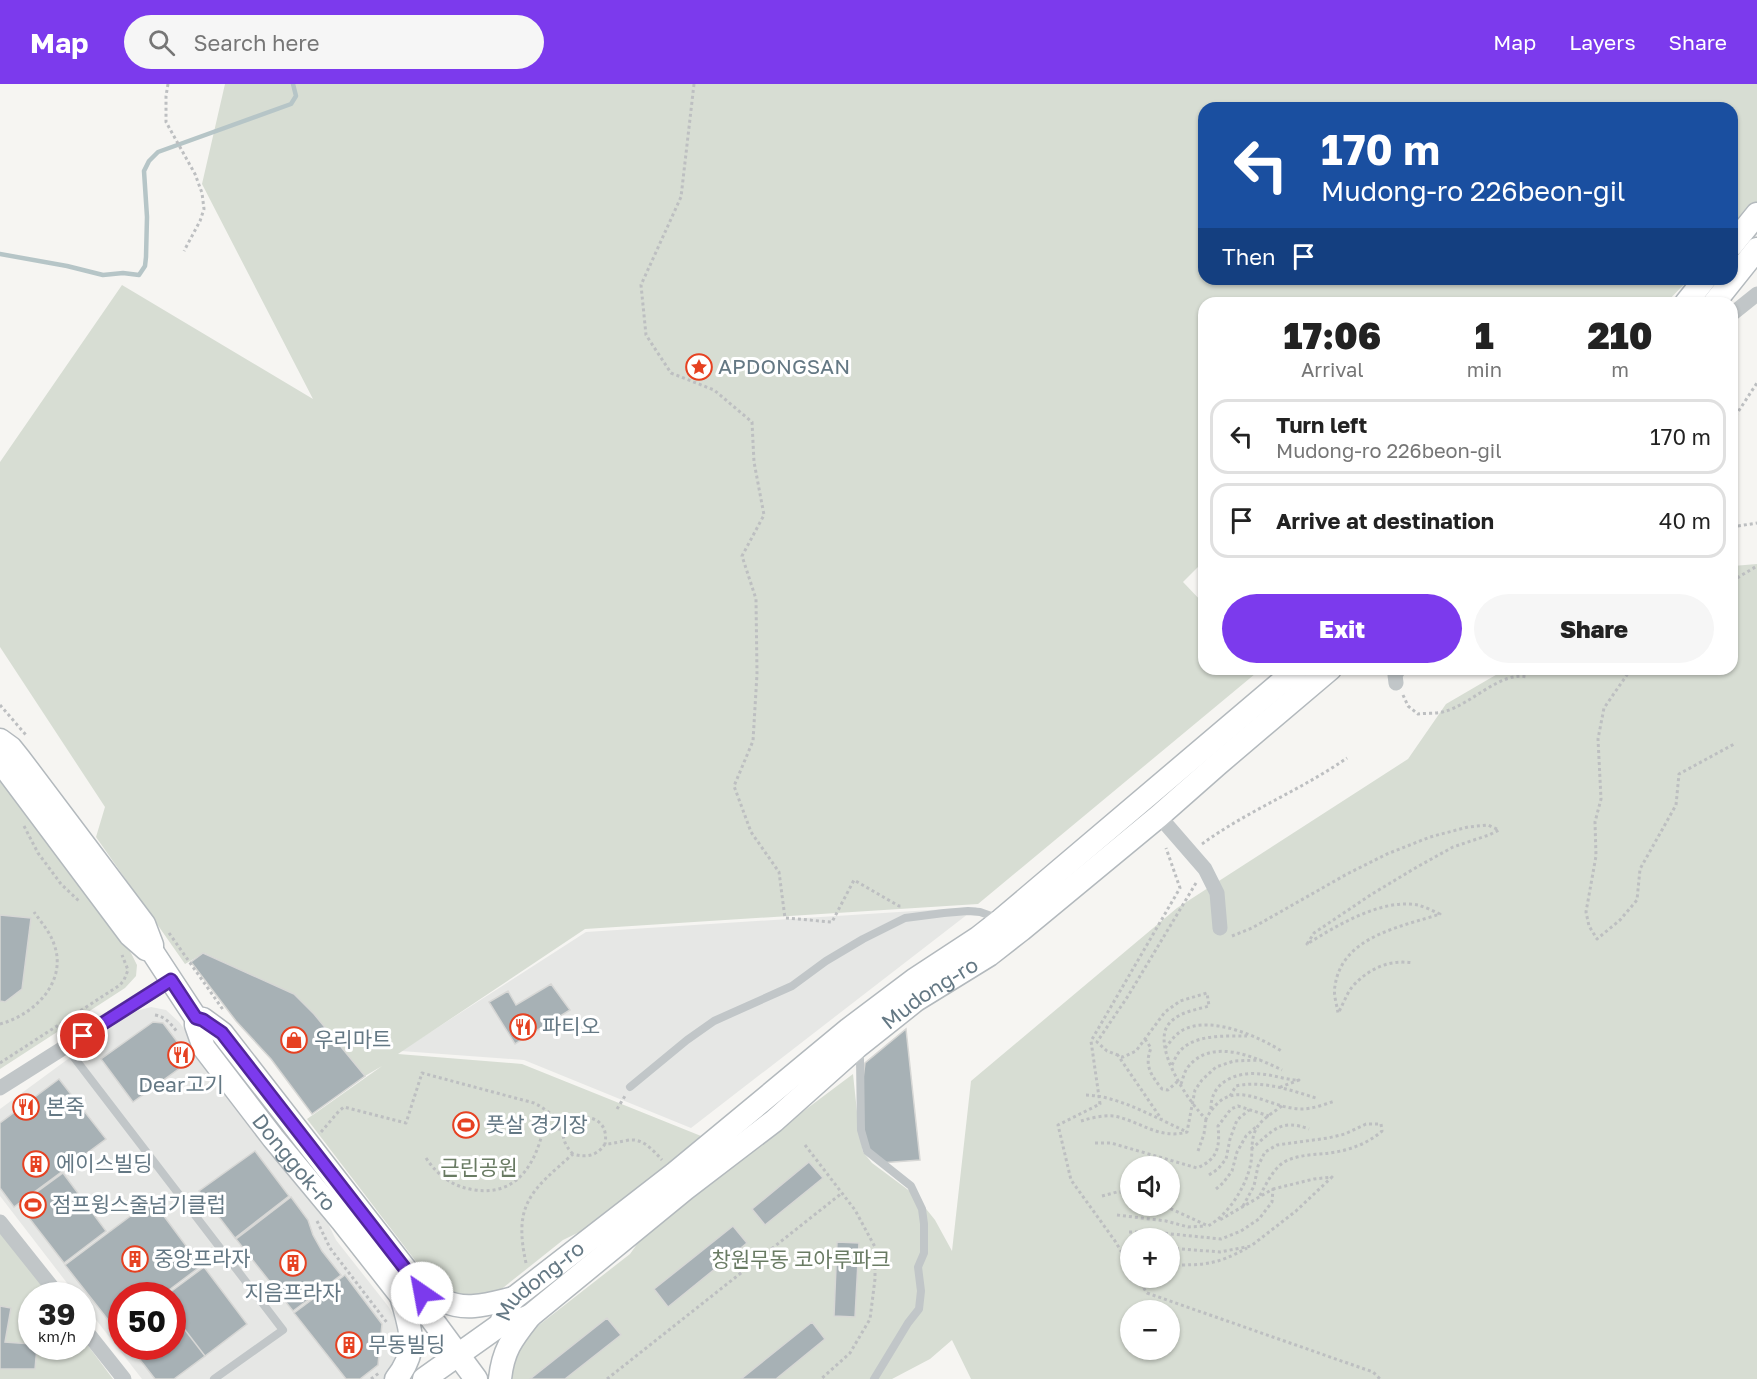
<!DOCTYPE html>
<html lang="en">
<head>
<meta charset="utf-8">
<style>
  :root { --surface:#fff; --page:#f6f6f6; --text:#222; --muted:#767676; --line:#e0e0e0; --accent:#7c3aed }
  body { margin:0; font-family:"Golos Text","Noto Sans KR",sans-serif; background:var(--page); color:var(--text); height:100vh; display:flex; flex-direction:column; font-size:22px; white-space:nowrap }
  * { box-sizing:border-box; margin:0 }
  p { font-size:20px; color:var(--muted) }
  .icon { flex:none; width:33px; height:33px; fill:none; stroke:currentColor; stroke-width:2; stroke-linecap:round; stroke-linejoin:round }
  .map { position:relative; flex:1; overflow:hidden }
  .side { position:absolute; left:1198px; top:213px; width:540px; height:378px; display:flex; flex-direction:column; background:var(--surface); border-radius:18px; box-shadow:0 2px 4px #0004 }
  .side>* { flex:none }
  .banner { position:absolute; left:1198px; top:18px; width:540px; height:183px; border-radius:18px; box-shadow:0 2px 4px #0004; background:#1a4fa0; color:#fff; overflow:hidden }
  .fabs { position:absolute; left:1120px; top:1072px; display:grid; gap:12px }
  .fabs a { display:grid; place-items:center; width:60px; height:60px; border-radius:50%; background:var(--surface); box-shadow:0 2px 4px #0004; font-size:30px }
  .speed { position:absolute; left:18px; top:1198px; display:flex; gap:12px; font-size:30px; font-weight:700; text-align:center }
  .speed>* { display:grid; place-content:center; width:78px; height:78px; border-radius:50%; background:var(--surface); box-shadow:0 2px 4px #0004; line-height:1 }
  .speed small { font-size:15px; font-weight:400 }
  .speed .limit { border:9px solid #d22; background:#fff; color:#111 }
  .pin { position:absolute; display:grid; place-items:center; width:51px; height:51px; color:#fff; margin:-26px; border:3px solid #fff; border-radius:50%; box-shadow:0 2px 6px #0007 }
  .me { position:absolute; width:66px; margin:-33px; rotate:327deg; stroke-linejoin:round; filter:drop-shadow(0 0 4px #0008) }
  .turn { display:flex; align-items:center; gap:21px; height:126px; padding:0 24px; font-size:27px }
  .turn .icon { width:78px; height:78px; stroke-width:2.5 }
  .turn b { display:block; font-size:42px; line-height:51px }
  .then { display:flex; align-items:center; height:57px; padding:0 24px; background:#0003; gap:12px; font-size:22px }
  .eta { display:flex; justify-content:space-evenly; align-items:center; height:102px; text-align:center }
  .eta b { font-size:36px; font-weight:800; line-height:42px }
  .cta { display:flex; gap:12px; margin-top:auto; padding:12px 24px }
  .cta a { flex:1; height:69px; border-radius:36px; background:var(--accent); color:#fff; font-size:24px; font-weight:800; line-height:69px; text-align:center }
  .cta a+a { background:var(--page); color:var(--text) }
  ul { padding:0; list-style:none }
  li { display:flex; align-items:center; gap:18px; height:75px; margin:0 12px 9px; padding:0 12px; border:3px solid var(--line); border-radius:18px }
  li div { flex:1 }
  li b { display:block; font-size:22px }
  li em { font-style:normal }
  header { display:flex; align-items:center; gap:36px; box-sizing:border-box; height:84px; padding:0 30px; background:var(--accent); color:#fff }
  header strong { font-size:28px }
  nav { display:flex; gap:33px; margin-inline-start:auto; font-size:21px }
  .search { width:420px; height:54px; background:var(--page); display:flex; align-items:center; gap:15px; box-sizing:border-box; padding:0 21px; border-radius:33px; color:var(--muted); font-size:22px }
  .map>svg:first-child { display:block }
</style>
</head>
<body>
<header>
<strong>Map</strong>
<div class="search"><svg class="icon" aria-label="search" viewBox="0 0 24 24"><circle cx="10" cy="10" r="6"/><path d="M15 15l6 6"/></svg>Search here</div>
<nav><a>Map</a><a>Layers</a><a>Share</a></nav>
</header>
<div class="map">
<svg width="1757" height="1295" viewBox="0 0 1757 1295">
  <rect width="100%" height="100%" fill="#f6f5f2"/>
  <path fill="#e6e7e5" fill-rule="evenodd" d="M 977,823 L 691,1044 L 524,976 L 401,967 L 586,848 Z
    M 151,923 L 166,926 L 179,938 L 323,1129 L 336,1156 L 388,1222 L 401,1243 L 404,1265 L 397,1283 L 384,1295 L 142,1295 L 83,1219 L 82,1212 L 77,1212 L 0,1112 L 0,1025 L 132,928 ZM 122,1212 L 172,1212 L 172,1263 L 122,1263 Z"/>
  <path fill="#d7ddd3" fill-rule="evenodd" d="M 225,0 L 1757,0 L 1757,125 L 1733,150 L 1732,24 L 1204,24 L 1204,195 L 1689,195 L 1666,219 L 1204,219 L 1204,477 L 1183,498 L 1204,520 L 1204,585 L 1261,585 L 978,820 L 585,845 L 398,970 L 522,980 L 706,1054 L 598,1139 L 563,1156 L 489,1215 L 465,1218 L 437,1205 L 307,1035 L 382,982 L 365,992 L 314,930 L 294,910 L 204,869 L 185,880 L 96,753 L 105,723 L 0,563 L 0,378 L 122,201 L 313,315 L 202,100 Z
    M 1757,480 L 1757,1295 L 971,1295 L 952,1256 L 930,1275 L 892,1295 L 506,1295 L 525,1252 L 630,1170 L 650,1142 L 853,990 L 859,1047 L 863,1068 L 872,1079 L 915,1111 L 935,1136 L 952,1167 L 971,997 L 1177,824 L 1408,675 L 1446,620 L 1506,585 L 1732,585 L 1733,482 ZM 1131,1083 L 1170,1083 L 1170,1122 L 1131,1122 ZM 1131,1155 L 1170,1155 L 1170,1194 L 1131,1194 ZM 1131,1227 L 1170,1227 L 1170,1266 L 1131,1266 Z
    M 0,693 L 95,823 L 130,867 L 137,881 L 136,892 L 125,904 L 0,985 Z
    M 0,1147 L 50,1212 L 32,1212 L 32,1263 L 82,1263 L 83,1255 L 113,1295 L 0,1295 Z"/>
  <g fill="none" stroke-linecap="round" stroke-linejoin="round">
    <path stroke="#b6c5c7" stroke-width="4.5" d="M 0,170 L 67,182 L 103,191 L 123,189 L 139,191 L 145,182 L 146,173 L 147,133 L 144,87 L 149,77 L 158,68 L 291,20 L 296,12 L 293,0"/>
  </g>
  <path fill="#a7b1b5" stroke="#d7d7d5" stroke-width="1.5" d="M 0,831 L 31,834 L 22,905 L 5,918 L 0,917 Z
    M 203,869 L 294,910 L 314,930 L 365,992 L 312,1030 L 271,975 L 236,937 L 191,878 Z
    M 551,900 L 570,926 L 515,960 L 489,918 L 508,907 L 516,921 Z
    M 153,938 L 163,939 L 191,976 L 133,1018 L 101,975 Z
    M 906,945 L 920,1076 L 880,1079 L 867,1067 L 860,1018 L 865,979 Z
    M 59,995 L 106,1055 L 14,1123 L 0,1104 L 0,1039 Z
    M 255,1067 L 289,1112 L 235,1154 L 199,1107 Z
    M 809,1078 L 823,1094 L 765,1141 L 752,1125 Z
    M 63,1089 L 106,1147 L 64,1179 L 19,1121 Z
    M 291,1113 L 308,1136 L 313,1151 L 322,1167 L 341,1191 L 293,1227 L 236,1155 Z
    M 152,1116 L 201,1182 L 161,1212 L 122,1212 L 122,1241 L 116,1246 L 65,1181 Z
    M 733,1142 L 747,1159 L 668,1223 L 654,1205 Z
    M 837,1158 L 859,1159 L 855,1233 L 834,1232 Z
    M 204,1183 L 247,1240 L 205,1272 L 172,1229 L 172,1212 L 165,1212 Z
    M 345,1191 L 382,1240 L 378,1281 L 360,1295 L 346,1295 L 294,1229 Z
    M 0,1222 L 11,1224 L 5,1258 L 32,1260 L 32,1263 L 37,1263 L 35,1285 L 0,1285 Z
    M 172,1229 L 205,1272 L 174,1295 L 155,1295 L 130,1263 L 172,1263 Z
    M 607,1234 L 621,1251 L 565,1295 L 530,1295 Z
    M 812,1238 L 825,1255 L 776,1295 L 741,1295 Z"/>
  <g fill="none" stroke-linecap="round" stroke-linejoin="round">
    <g stroke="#b3b9bd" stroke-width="25">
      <g id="secondary">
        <path d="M 1732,161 L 1757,130"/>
        <path d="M 1686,219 L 1705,195"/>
        <path d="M 1714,219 L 1757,165"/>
        <path d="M 0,656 L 11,664 L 19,674 L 144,840 L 152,861 L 152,867"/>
        <path id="s1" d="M 0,677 L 130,851 L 146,865 L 152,867 L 196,934 L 196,941 L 204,964 L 273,1054 L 342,1137 L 401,1212 L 409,1219 L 425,1226"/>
        <path d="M 196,934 L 203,935 L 222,949 L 410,1191 C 417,1201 425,1212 425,1226"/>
        <path d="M 416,1200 C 425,1206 435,1213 444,1217 C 467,1228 492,1219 514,1214"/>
        <path d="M 425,1226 L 476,1295"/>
        <path id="s2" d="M 500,1241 L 510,1240 L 530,1232 L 685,1105 L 774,1037 L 857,963 L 916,916 L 989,871 L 1021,846 L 1159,732 L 1218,680 L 1330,585"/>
        <path d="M 396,1295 C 420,1265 410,1245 401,1212"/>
        <path id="s3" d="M 424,1295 L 500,1241 L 508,1222 L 514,1214 L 674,1090 L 849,945 L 914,896 L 978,854 L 1001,836 L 1297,585"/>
        <path d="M 500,1295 C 503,1266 512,1255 530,1232"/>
      </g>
    </g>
    <path stroke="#bdbfc1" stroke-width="3" stroke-dasharray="3 3" stroke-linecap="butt" d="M 168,0 L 166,12 L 166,38 L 195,90 L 202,109 L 204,125 L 200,137 L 184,167
      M 694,0 L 681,113 L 641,201 L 646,251 L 671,289 L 714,306 L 752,338 L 754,378 L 764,431 L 742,472 L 756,515 L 757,590 L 753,657 L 734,702 L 751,748 L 779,788 L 785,834 L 832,838 L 854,796 L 899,822 L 901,822
      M 1732,337 L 1757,299
      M 1732,443 L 1757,439
      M 1732,497 L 1757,482
      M 1631,585 L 1604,624 L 1598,655 L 1601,715 L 1595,738 L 1596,772 L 1586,828 L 1589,842 L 1597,855 L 1620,836 L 1637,816 L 1640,785 L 1676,721 L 1679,690 L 1736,659
      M 1348,590 L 1353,585
      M 1403,611 L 1408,622 L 1418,630 C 1427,629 1438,630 1446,627 C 1471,620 1501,587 1527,593
      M 0,621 L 26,651
      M 24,742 L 38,769 L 61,800 L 80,818
      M 1202,760 C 1247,727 1301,706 1347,674
      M 1196,799 L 1128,912 L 1097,958 L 1107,967 L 1123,973 L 1136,967 L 1165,928 L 1180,917 L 1207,909 L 1209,922 C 1195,926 1178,928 1168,941 C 1152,963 1189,1019 1206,1035 C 1232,987 1265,1025 1302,1025 C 1313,1025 1325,1020 1335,1017
      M 169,849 L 224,927
      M 1232,852 L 1252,844 L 1347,790 L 1387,770 L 1430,753 L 1468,743 L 1488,741 L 1499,746 L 1489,751 L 1453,763 L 1417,783 L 1372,810 L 1314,849 L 1307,860 C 1336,842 1382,814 1418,821 C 1425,823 1433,827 1440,830 C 1401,843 1342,852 1335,902 C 1333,910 1337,921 1338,929 C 1343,921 1346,911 1352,903 C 1368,885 1389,875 1413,879
      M 155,931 C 166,933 171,940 178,949
      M 0,940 C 34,931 68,898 54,860 C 50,848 41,838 34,828
      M 1145,955 L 1151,964 C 1144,982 1151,991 1162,1005 L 1168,1006 L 1178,997
      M 1165,964 C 1171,957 1177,948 1185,945 C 1213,932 1260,953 1283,968
      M 1117,970 L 1162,1036
      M 0,979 L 120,901 L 124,896 L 128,886 L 122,871
      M 1172,981 C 1174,977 1176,972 1179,968 C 1194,950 1225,952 1247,952
      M 1181,1000 C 1183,995 1184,988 1188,983 C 1212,953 1255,973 1282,986
      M 1086,1011 C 1119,1012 1156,1034 1185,1047
      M 1230,1012 L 1236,1002 C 1263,996 1290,1006 1316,1014
      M 617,1025 L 625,1012
      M 1211,1025 C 1210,998 1237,987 1261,990 C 1274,991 1286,996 1299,996 L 1278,1004
      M 1081,1037 C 1091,1034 1103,1031 1114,1032 C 1140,1037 1159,1056 1187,1048 L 1195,1006 L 1202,996 L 1216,983 L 1234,977 L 1260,976
      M 321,1048 L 339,1027 L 344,1023 L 406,1039 L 422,989 L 534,1019 C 551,1027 554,1038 575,1035
      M 1095,1059 L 1111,1059 L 1197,1084 C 1218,1075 1220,1063 1218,1042 L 1231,1025 L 1238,1022 L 1269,1032
      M 805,1061 L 855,1126 L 875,1163 L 875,1195 L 870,1235 L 850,1269 L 821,1295
      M 1251,1065 C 1273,1047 1280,1034 1309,1045
      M 1198,1067 L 1204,1050 L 1206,1035
      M 573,1070 C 537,1032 613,1016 605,1060
      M 426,1074 C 438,1092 453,1103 475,1106 C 518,1112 536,1079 544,1042 L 564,1046
      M 1209,1091 L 1218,1085 L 1226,1075 L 1230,1055 L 1237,1036 L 1249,1026
      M 1216,1105 L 1223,1099 L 1232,1087 L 1237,1068 L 1246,1052 L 1257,1042
      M 1102,1112 L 1117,1108 L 1131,1108
      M 1165,1122 L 1208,1142 C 1228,1131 1247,1102 1251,1078 C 1253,1066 1250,1053 1258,1042 C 1263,1034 1276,1027 1283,1021
      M 1243,1122 L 1254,1102 L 1258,1082 L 1265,1068 L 1277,1061 L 1328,1054 L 1345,1050 L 1366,1040 L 1381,1040 L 1382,1047 C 1367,1060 1350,1066 1330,1069 C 1315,1071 1299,1070 1284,1078 C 1272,1086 1266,1101 1259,1113
      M 1117,1131 L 1166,1137 L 1188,1143 L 1206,1142
      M 317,1137 L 330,1164 L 388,1240
      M 1129,1148 L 1152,1148 L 1221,1155 L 1241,1147 L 1259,1135 L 1272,1118 L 1273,1105 L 1218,1137
      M 1170,1164 L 1220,1168 L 1251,1162 L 1296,1127 L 1332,1093 L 1314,1095 L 1273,1105
      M 526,1179 C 513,1120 531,1107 573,1070 C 586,1074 597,1072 605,1060 C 613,1060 617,1058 625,1057 C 641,1052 652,1065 662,1076
      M 1170,1181 C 1204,1181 1216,1181 1247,1164
      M 1131,1184 L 1115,1157 L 1071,1096 L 1058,1041 L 1100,1020 L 1091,957 L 1180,804 L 1166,764
      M 1137,1194 L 1147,1209 L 1373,1288 L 1380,1295
      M 371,1295 L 379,1289
      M 607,1295 L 842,1109"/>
    <path stroke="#c1c6c8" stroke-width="8" d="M 66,963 L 283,1246 L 214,1295
      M 858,968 L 860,975 L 861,1046 L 867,1067 L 911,1102 L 922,1125 L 924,1140 L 924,1169 L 918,1183 L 921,1207 L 919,1225 L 908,1239 L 874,1295
      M 630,1003 L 687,956 L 714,937 L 792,902 L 826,877 L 863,855 L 905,834 L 944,829 L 968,827 L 980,828 L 997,834"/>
    <path stroke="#c1c6c8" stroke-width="15" d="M 1732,230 L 1757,210
      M 1396,599 L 1395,591 L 1399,585
      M 1159,732 L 1205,785 L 1217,809 L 1220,844
      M 0,1004 L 171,896
      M 0,1138 L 59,1212
      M 82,1242 L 124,1295"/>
    <use href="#secondary" stroke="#fff" stroke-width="22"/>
  </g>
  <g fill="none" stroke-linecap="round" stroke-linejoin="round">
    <g stroke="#51269a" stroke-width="15">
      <path id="route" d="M 83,952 L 171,896 L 196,934 L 203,936 L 222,949 L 410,1191 L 422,1209"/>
    </g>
    <use href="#route" stroke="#7c3aed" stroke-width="10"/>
  </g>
  <defs>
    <g id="sight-ring" transform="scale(1.35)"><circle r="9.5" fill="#fff" stroke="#e64121" stroke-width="1.5"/><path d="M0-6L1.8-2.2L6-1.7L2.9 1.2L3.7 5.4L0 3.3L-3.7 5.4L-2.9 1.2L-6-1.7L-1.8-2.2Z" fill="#e64121"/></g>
    <g id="restaurant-ring" transform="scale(1.35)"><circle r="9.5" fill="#fff" stroke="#e64121" stroke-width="1.5"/><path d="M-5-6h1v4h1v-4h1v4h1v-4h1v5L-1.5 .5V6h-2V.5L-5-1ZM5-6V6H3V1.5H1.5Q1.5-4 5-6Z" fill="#e64121"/></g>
    <g id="shop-ring" transform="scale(1.35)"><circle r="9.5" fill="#fff" stroke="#e64121" stroke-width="1.5"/><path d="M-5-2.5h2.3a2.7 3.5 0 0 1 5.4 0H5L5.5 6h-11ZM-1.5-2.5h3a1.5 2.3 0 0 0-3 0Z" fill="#e64121"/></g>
    <g id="stadium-ring" transform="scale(1.35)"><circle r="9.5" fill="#fff" stroke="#e64121" stroke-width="1.5"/><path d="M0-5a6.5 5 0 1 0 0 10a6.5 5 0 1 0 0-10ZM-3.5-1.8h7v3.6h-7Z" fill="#e64121"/></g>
    <g id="building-ring" transform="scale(1.35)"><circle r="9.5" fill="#fff" stroke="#e64121" stroke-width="1.5"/><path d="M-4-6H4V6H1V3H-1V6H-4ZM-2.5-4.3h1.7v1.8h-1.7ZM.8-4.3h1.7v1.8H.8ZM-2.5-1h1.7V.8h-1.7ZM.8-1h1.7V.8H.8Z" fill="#e64121"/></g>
  </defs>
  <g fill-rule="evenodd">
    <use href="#sight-ring" x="699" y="283"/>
    <use href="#restaurant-ring" x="523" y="943"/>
    <use href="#shop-ring" x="294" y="956"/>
    <use href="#restaurant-ring" x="181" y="971"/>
    <use href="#restaurant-ring" x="26" y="1023"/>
    <use href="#stadium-ring" x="466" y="1041"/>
    <use href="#building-ring" x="36" y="1080"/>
    <use href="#stadium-ring" x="33" y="1121"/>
    <use href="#building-ring" x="135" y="1175"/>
    <use href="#building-ring" x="293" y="1179"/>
    <use href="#building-ring" x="349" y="1261"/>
  </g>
  <g text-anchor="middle" stroke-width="6" stroke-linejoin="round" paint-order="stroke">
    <g font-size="21" fill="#647884" stroke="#fff" text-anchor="start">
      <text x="718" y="290">APDONGSAN</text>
      <text x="542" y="950">파티오</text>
      <text x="314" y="963">우리마트</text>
      <text x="181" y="1008" text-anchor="middle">Dear고기</text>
      <text x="46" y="1030">본죽</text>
      <text x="486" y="1048">풋살 경기장</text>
      <text x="56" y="1087">에이스빌딩</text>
      <text x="52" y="1128">점프윙스줄넘기클럽</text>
      <text x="154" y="1182">중앙프라자</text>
      <text x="293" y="1216" text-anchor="middle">지음프라자</text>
      <text x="368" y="1268">무동빌딩</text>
    </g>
    <g font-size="21" fill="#647884" stroke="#fff">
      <text dy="7" stroke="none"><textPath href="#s2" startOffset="546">Mudong-ro</textPath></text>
      <text dy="7" stroke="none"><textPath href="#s1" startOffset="502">Donggok-ro</textPath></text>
      <text dy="7" stroke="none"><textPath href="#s3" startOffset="154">Mudong-ro</textPath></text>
    </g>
    <g font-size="21" fill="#697b63" stroke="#fff">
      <text x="479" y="1091">근린공원</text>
      <text x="801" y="1183">창원무동 코아루파크</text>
    </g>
  </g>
</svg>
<div class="fabs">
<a><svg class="icon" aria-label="sound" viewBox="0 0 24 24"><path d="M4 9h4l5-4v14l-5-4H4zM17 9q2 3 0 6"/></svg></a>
<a>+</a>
<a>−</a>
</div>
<div class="speed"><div>39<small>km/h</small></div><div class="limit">50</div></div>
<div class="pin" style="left:83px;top:952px;background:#d93025"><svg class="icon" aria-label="arrive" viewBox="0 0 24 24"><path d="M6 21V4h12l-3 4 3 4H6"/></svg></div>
<svg class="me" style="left:422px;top:1209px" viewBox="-20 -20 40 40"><circle r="19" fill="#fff"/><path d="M0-13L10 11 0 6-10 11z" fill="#7c3aed"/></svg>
<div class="banner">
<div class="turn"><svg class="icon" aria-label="left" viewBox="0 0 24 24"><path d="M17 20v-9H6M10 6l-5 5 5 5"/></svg><div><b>170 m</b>Mudong-ro 226beon-gil</div></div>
<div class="then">Then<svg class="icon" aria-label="arrive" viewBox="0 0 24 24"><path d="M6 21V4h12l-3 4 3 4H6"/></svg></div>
</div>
<section class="side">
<div class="eta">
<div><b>17:06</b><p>Arrival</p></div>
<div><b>1</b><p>min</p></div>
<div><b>210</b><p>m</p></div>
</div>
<ul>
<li><svg class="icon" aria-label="left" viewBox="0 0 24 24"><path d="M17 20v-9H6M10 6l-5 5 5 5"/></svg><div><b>Turn left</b><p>Mudong-ro 226beon-gil</p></div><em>170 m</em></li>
<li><svg class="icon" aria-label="arrive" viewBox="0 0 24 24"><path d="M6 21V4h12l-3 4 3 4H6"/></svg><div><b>Arrive at destination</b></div><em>40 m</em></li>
</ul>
<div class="cta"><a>Exit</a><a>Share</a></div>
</section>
</div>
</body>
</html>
